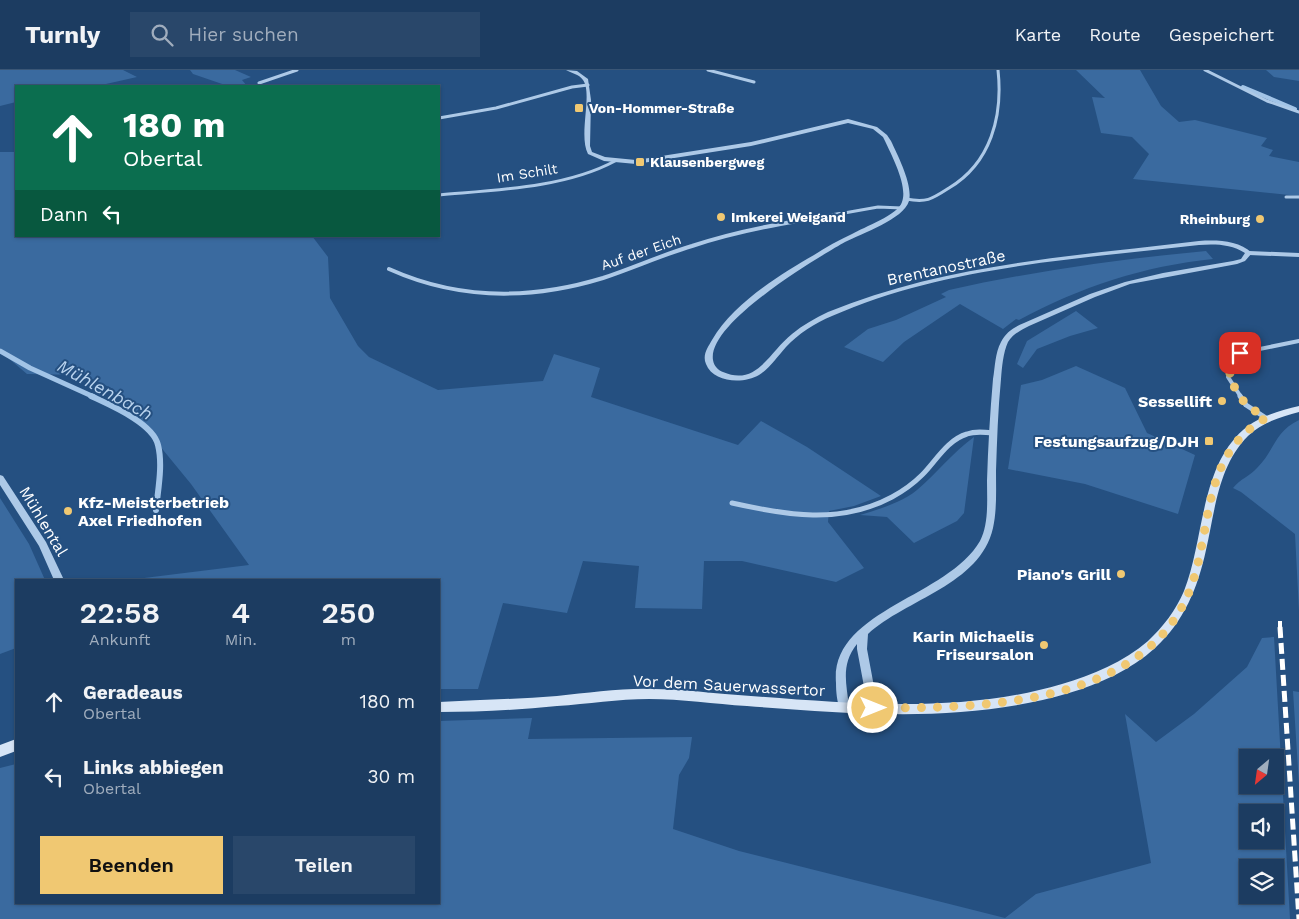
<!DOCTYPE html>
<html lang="de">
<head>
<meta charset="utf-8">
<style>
  :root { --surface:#1c3c61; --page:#29476a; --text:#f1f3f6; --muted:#a0adbd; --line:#3a5676; --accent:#f0c872 }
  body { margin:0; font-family:"Work Sans",sans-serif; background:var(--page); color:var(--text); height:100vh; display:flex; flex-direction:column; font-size:19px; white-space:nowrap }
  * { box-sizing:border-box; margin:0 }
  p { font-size:16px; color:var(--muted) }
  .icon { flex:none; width:28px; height:28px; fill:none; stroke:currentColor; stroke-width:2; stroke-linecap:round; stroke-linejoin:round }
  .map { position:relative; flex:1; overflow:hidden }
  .sheet { position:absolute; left:15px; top:509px; width:425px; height:325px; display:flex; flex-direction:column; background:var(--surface); border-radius:0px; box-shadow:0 1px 4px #0004,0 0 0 1px var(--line) }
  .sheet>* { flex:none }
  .hud { position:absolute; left:15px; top:15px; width:425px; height:152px; border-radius:0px; box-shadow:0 1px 4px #0004,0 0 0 1px var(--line); background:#0b6e4f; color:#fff; overflow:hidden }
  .needle { width:32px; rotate:209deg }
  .controls { position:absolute; left:1239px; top:679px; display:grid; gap:10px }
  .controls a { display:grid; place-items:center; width:45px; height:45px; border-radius:0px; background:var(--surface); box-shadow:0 1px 4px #0004,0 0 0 1px var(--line); font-size:25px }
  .pin { position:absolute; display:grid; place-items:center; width:42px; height:42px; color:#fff; margin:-21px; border-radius:10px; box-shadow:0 2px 8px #0006 }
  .me { position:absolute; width:55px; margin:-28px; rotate:90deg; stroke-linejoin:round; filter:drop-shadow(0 0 4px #0008) }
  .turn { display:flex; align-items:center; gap:18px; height:105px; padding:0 25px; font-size:22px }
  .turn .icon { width:65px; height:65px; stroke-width:2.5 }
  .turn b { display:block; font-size:35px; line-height:42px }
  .then { display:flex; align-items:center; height:48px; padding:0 25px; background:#0003; gap:10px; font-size:19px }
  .eta { display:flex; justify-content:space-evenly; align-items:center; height:85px; text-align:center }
  .eta b { font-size:30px; font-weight:600; line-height:35px }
  .action { display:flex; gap:10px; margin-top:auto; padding:10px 25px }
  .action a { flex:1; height:58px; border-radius:0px; background:var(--accent); color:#111; font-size:20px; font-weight:600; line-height:58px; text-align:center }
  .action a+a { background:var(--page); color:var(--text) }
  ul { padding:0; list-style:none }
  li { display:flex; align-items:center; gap:15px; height:75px; padding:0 25px }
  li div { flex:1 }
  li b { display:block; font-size:19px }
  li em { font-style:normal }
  header { display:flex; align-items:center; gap:30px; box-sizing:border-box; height:70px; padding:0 25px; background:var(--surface); border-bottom:1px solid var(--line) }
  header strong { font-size:24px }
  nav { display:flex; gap:28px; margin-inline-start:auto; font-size:18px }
  .search { width:350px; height:45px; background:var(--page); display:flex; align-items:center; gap:12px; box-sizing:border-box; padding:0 18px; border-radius:0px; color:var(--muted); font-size:19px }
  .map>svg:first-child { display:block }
</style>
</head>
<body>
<header>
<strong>Turnly</strong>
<div class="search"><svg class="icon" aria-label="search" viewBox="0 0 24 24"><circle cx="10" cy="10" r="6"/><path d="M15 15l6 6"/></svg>Hier suchen</div>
<nav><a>Karte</a><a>Route</a><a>Gespeichert</a></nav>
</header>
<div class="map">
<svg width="1299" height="849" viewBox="0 0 1299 849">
  <rect width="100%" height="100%" fill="#255081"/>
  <path fill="#3a6a9f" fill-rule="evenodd" d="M 0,0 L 123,0 L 137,7 L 97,16 L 16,16 L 16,32 L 0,36 Z
    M 190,0 L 235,0 L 251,7 L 242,10 L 247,16 L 228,16 L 193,4 Z
    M 1076,0 L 1140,0 L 1161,36 L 1179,52 L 1195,50 L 1267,68 L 1261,76 L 1273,80 L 1269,86 L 1299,92 L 1299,126 L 1133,109 L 1149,84 L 1132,67 L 1101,63 L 1092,27 L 1105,28 Z
    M 1266,0 L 1299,0 L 1299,11 L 1274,7 Z
    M 0,82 L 16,82 L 16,166 L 312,166 L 328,187 L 330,228 L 358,276 L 369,287 L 438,320 L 543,311 L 554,284 L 600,298 L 591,327 L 738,375 L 761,351 L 807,377 L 881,426 L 854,436 L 829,441 L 828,452 L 864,498 L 836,512 L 742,491 L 704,491 L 702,539 L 635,538 L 639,496 L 583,491 L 567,543 L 503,533 L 478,619 L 439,619 L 439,510 L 128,510 L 249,495 L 191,414 L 113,319 L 84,305 L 27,304 L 0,281 Z
    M 1206,181 L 1213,189 C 1144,196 1080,217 1019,250 L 1016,249 L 1003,259 L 960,234 L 904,272 L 883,292 L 844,277 L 868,259 L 896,250 L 946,227 L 941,224 L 949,220 C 1034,201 1119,189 1206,181 Z
    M 1076,241 L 1098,258 L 1070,266 L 1037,279 L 1023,298 L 1017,294 L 1027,271 Z
    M 1076,296 L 1125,318 L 1147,363 L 1195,385 L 1178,444 L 1085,414 L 1008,399 L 1021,315 L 1042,310 Z
    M 1299,350 L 1299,541 L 1295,464 L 1241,422 L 1233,418 C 1240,409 1250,406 1257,398 C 1275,380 1274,362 1299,350 Z
    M 974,367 L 964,443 L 957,451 L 914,473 L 887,447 L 860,445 C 879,439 901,433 917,420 C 937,403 953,382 974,367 Z
    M 0,428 L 29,474 L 45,510 L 16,510 L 16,578 L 0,584 Z
    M 1274,567 L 1290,849 L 0,849 L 0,698 L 16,694 L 16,832 L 439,832 L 439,651 L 532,648 L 528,669 L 692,667 L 689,688 L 679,705 L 673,759 L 739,781 L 1005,848 L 1036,824 L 1151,793 L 1125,644 L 1156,672 L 1194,644 L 1247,597 L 1262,568 ZM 1248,688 L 1275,688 L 1275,715 L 1248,715 ZM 1248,742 L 1275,742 L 1275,770 L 1248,770 ZM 1248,798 L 1275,798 L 1275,825 L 1248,825 Z
    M 1293,621 L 1299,622 L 1299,714 Z"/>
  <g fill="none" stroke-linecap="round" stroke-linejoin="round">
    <path stroke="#a2c4e7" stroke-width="4" d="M 1243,17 L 1295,39"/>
    <path stroke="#a2c4e7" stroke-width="5" d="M 0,281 L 30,298 L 94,327"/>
    <path stroke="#a2c4e7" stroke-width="6" d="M 91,326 C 110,335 153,353 158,375 C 163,395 158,419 156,440"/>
    <path stroke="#adc9e7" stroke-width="3" d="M 708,0 L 754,12
      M 1205,0 L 1267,31 L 1299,42
      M 259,13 L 297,0
      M 439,48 L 496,38 L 572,17 L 588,15
      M 439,125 C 495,120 565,118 615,91
      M 1286,127 L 1299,127
      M 906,129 C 927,133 932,129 949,118 C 991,93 1003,46 998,0
      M 833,145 L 878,137 L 902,138"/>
    <path stroke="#adc9e7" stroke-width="4" d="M 1249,183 L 1299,185
      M 389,199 C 458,230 531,230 603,208 C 633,198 662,185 692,176 C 740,160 790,152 840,144
      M 1241,327 L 1228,307 L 1240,283 L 1299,271"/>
    <path stroke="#adc9e7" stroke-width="5" d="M 1240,326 L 1246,335 L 1266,348
      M 732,433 C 786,445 840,455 892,427 C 903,421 913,414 922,405 C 936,391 947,370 967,364 C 975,361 984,362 993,363"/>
    <path fill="#adc9e7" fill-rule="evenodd" d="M 566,0 L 577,1 L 588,9 L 591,30 L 590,76 L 592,82 L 605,87 L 636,90 L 751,72 L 848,49 L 877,57 L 887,65 L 891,71 C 898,86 913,115 909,131 C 904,149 861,164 845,172 C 817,188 707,253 713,290 C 714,296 718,300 723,302 C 757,317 770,281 792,264 C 803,255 815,248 828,242 C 945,194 1075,186 1199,171 C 1217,170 1238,170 1252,183 L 1245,191 L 1237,194 L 1130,214 L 1095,227 L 1029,256 C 1021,260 1013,264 1008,272 C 1003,283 1002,297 1001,309 C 998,340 997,370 996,401 C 996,420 997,440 993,458 C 980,515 906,529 868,564 L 867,579 L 878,638 L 877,641 L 873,643 L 869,641 L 868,638 L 857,579 L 857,574 C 841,594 846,612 849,636 L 848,639 L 844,641 L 840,639 C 837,632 836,622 836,613 C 830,540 947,528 980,471 C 989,454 987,430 987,411 C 988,377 990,343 993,309 C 995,297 995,283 1001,272 C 1006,262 1014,257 1024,253 L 1090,224 L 1125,212 L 1163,203 L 1233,191 L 1241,189 L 1245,183 C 1231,174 1215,174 1199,175 C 1078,189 945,196 832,246 C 815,253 798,264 786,277 C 777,287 770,298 759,305 C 744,314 713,313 706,294 C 702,285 708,277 712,270 C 733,234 779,205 814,185 C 826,177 839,170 852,164 C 864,157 898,145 902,132 C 908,116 892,86 885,71 L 883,67 L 873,59 L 848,53 L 751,76 L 636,94 L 604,91 L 588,84 C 578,65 593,24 583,10 C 579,4 571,3 566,0 Z
      M 0,405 L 3,406 L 46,472 L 64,510 L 54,510 L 39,476 L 0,415 Z"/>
    <path fill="#d7e5f6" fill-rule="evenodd" d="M 1299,336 L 1299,342 C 1281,347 1262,352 1248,366 C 1218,396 1215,441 1206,480 C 1198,517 1184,552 1155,578 C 1131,600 1099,614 1069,623 C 965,654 854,644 747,636 C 714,634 682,629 649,629 C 618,629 588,634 557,636 C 518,640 478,642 439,642 L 439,632 C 478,630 518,629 557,626 C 589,623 621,618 654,619 C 678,619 702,622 725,624 C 836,632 954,646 1062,614 C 1092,605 1124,592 1148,571 C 1163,557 1176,540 1184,521 C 1204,471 1200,398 1243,360 C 1259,346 1279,341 1299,336 Z
      M 16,669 L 16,681 L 0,687 L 0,675 Z"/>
    <path stroke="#fff" stroke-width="4" stroke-dasharray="9 4" stroke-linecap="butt" d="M 1280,551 L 1280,558"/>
    <path stroke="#fff" stroke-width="5" stroke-dasharray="11 5" stroke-linecap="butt" d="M 1280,557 L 1299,849"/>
  </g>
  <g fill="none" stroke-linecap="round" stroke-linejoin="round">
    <path stroke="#f0c872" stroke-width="9" stroke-dasharray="0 16.2" d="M 873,638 C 982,638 1155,637 1194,508 C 1212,449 1204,383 1266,348 L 1246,335 L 1228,307 L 1240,283"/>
  </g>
  <g fill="#f0c872" stroke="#255081" stroke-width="2">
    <rect x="574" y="33" width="10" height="10" rx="2.5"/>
    <rect x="635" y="87" width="10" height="10" rx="2.5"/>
    <circle cx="721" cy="147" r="5"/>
    <circle cx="1260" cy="149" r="5"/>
    <circle cx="1222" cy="331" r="5"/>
    <rect x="1204" y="366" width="10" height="10" rx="2.5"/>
    <circle cx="68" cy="441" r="5"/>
    <circle cx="1121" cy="504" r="5"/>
    <circle cx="1044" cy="575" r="5"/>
  </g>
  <g text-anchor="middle" stroke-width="4" stroke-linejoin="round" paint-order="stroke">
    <g font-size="14" font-weight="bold" fill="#fff" stroke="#255081" text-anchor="start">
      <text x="589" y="43">Von-Hommer-Straße</text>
      <text x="650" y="97">Klausenbergweg</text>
      <text x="731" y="152">Imkerei Weigand</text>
      <text x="1250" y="154" text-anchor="end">Rheinburg</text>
    </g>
    <g font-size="14" fill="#fff" stroke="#255081">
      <text transform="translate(527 103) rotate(-9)" y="5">Im Schilt</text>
      <text transform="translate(641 182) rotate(-19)" y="5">Auf der Eich</text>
    </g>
    <g font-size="16" fill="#fff" stroke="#255081">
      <text transform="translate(946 197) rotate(-12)" y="6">Brentanostraße</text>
      <text transform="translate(44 451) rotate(59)" y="6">Mühlental</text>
      <text transform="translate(729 615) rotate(3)" y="6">Vor dem Sauerwassertor</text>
    </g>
    <g font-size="16" font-weight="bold" fill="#fff" stroke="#255081" text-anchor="end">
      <text x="1212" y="337">Sessellift</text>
      <text x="1199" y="377">Festungsaufzug/DJH</text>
      <text x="78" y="438" text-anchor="start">Kfz-Meisterbetrieb<tspan x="78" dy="18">Axel Friedhofen</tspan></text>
      <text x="1111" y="510">Piano's Grill</text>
      <text x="1034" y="572">Karin Michaelis<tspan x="1034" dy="18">Friseursalon</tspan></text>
    </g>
    <g font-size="18" font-style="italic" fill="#b9d3ee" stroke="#255081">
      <text transform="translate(105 320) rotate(29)" y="6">Mühlenbach</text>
    </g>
  </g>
</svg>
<div class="controls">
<a><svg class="needle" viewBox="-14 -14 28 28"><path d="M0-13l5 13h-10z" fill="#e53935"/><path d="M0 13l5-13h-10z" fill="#a0adbd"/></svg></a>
<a><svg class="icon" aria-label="sound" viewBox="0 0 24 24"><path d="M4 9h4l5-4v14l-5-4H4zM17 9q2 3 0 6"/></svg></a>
<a><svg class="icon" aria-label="layers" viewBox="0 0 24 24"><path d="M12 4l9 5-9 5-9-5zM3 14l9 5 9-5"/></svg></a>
</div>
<div class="pin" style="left:1240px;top:283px;background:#d93025"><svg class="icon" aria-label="arrive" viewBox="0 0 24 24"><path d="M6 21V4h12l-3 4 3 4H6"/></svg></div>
<svg class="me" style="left:873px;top:638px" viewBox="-20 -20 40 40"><circle r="17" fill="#f0c872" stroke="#fff" stroke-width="3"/><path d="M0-11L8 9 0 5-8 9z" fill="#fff"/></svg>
<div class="hud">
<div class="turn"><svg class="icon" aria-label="ahead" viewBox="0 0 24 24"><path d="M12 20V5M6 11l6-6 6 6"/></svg><div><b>180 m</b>Obertal</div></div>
<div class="then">Dann<svg class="icon" aria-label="left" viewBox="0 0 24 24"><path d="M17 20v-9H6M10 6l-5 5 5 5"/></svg></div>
</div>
<section class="sheet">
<div class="eta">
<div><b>22:58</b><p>Ankunft</p></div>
<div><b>4</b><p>Min.</p></div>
<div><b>250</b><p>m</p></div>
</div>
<ul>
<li><svg class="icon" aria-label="ahead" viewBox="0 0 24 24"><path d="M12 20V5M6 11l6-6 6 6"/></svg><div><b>Geradeaus</b><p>Obertal</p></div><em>180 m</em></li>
<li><svg class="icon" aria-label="left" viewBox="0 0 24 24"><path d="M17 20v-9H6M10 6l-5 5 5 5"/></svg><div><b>Links abbiegen</b><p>Obertal</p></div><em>30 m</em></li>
</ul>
<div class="action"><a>Beenden</a><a>Teilen</a></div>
</section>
</div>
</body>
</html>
